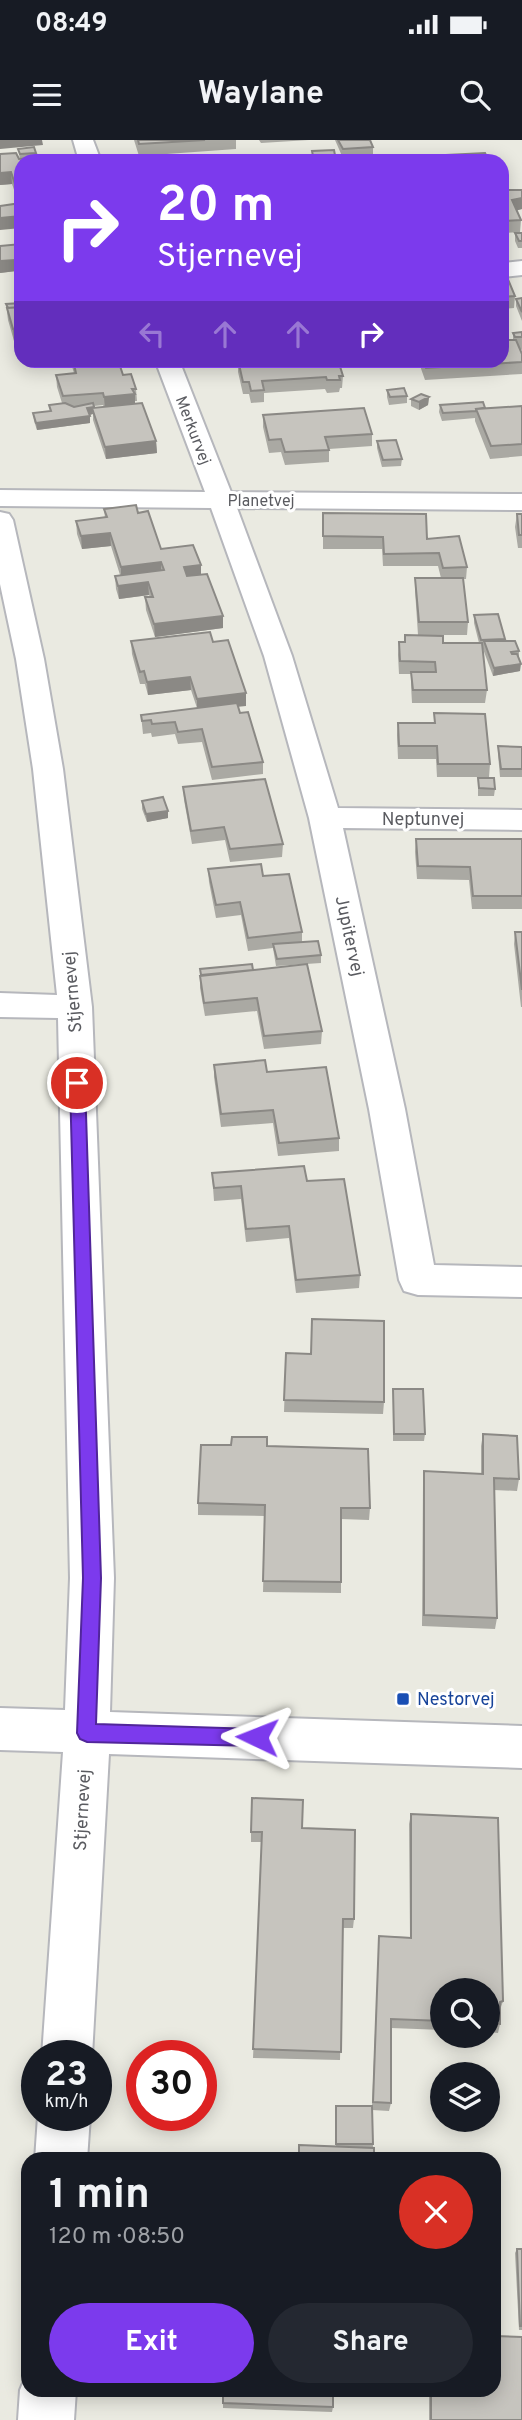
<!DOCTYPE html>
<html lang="en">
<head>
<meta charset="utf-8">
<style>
  :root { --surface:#171b24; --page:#242831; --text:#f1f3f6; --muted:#9ea1a6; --accent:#7c3aed }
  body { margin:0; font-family:Overpass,sans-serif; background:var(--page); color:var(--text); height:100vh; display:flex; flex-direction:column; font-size:26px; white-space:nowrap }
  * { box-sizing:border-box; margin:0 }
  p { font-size:23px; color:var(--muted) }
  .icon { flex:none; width:38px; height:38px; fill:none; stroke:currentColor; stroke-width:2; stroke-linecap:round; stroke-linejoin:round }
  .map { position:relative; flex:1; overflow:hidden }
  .panel { position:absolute; left:21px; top:2012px; width:480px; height:245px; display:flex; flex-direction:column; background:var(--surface); border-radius:21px; box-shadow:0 4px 18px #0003 }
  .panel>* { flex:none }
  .hud { position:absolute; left:14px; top:14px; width:495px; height:214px; border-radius:21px; box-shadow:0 4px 18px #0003; background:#7c3aed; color:#fff; overflow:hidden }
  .controls { position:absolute; left:430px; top:1838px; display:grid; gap:14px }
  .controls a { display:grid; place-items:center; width:70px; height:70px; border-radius:50%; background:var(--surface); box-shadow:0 4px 18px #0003; font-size:35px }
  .speed { position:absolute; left:21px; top:1900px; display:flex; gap:14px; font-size:35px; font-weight:700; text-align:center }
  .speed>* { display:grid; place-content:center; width:91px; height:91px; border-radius:50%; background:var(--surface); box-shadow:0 4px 18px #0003; line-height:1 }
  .speed small { font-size:18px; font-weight:400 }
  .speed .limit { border:10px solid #d22; background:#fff; color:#111 }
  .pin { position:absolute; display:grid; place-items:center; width:60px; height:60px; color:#fff; margin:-30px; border:4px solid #fff; border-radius:50%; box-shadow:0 2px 7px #0007 }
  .me { position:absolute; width:77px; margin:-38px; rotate:272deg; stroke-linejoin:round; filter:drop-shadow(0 0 5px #0008) }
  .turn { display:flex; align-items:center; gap:24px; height:147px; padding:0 28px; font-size:32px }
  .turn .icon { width:91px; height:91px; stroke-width:2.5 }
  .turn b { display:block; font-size:49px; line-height:60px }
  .lanes { display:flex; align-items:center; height:66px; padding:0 28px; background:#0003; justify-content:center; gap:35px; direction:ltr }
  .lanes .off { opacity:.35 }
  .round { display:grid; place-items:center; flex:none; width:74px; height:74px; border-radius:37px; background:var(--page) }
  .overview { display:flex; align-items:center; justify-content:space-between; height:119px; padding:0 28px }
  h1 { font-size:42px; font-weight:700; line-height:52px }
  .action { display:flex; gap:14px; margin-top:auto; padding:14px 28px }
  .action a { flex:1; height:80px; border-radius:42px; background:var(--accent); color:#fff; font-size:28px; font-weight:700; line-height:80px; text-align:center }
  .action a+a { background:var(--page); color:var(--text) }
  .status { display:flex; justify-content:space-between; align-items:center; height:49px; padding:0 35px; background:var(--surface); direction:ltr }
  .status svg { height:19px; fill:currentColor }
  header { display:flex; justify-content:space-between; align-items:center; height:91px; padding:0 28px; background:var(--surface); font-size:32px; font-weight:700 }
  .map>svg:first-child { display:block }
</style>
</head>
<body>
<div class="status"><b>08:49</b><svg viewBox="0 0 49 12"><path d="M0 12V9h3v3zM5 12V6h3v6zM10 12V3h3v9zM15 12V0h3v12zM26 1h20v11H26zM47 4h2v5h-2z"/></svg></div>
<header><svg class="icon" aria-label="menu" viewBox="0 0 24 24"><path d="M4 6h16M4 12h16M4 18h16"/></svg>Waylane<svg class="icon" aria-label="search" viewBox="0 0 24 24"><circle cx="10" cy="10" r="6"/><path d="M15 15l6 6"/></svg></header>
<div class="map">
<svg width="522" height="2280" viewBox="0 0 522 2280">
  <rect width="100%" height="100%" fill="#eaeae1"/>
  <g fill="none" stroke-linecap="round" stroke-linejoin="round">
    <g stroke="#b6b7bc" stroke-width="4">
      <path id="minor" d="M 73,0 L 93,0 L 101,21 L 79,21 Z
        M 522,121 L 522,135 L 502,137 L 502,123 Z
        M 155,220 L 179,220 L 231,352 L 522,354 L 522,370 L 237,368 L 292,516 L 338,668 L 522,670 L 522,690 L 343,688 L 405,969 L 434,1125 L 522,1127 L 522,1157 L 418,1155 L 404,1151 L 399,1140 L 369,969 L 309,678 L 264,516 L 211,368 L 0,366 L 0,350 L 205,352 Z
        M 0,372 L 9,374 L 13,380 L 44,519 L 63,629 L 92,867 L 114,1438 L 110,1572 L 522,1586 L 522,1628 L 109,1614 L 92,1916 L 42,1916 L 63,1612 L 0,1610 L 0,1568 L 65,1570 L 70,1438 L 58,878 L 0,877 L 0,853 L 57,855 L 33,629 L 16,519 L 0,444 Z
        M 38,1976 L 90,1976 L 87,2020 L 35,2020 Z
        M 28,2231 L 28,2250 L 76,2250 L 74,2280 L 18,2280 L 20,2250 Z"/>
    </g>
    <use href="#minor" fill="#fff" fill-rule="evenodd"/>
  </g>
  <path fill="#aaa9a3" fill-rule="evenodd" d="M 134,0 L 236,0 L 236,9 L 139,16 Z
    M 259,0 L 309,0 L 261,3 Z
    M 335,0 L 370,0 L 373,7 L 373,14 L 342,16 Z
    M 18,9 L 36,13 L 36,18 L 21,21 L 21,88 L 19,64 L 12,44 L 0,45 L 19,19 L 20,19 Z
    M 312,11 L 335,15 L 335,19 L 312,20 Z
    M 502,50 L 522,50 L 522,69 L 517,70 L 521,80 L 520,92 L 502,93 Z
    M 515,93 L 522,93 L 522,108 L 518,108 L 515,101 Z
    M 21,104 L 21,146 L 16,131 L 0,133 Z
    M 502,137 L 515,156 L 514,168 L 502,169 Z
    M 522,158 L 522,181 L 516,166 L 516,159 Z
    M 21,163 L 14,201 L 8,180 L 6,164 Z
    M 522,192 L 522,211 L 521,209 L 520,209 L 522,214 L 522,234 L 425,240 L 418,220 L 502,220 L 513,200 L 513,193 Z
    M 70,220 L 118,220 L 123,235 L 136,249 L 137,261 L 135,261 L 135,263 L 156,301 L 157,313 L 106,319 L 93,280 L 93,274 L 90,275 L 90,283 L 37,290 L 34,281 L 33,273 L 50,271 L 49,265 L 62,263 L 57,247 L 56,235 L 74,233 ZM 103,265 L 104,267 L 94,268 L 94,266 Z
    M 238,220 L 362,220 L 362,227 L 340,228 L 343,236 L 342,248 L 340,248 L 339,252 L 327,253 L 325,249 L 264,253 L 264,262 L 251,263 L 249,254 L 243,254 L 238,232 Z
    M 387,250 L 407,256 L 407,263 L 389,265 L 387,257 Z
    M 429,257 L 428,265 L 419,270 L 411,266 L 411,259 Z
    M 440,265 L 485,268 L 522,266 L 522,316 L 490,319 L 475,281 L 475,278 L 442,281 L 439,272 Z
    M 263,275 L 372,294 L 372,306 L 329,309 L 329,322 L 285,325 L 281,312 L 269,313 L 263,287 Z
    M 377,301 L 402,319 L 401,326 L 382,327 L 377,308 Z
    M 104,369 L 138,373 L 161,409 L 201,434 L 223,476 L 223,488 L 155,497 L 146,470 L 145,457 L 150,457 L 149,455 L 119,459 L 116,449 L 115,436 L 120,435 L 111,406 L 82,409 L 77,394 L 76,381 L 105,378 Z
    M 323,373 L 427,399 L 467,427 L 466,439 L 463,439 L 468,482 L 467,495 L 418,495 L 415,450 L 415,438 L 441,438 L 438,426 L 383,426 L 382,409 L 323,409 Z
    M 517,374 L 522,374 L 522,408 L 518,408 L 515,387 Z
    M 474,475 L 505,499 L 505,501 L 519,511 L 519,517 L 520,531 L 493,536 L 483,509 L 487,550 L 485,563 L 412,563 L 411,545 L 411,534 L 399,534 L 398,515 L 399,502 L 404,502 L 405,495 L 443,503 L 479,503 L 474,483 Z
    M 131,501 L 213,502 L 246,553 L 246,566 L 238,566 L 240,573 L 263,622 L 263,634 L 212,640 L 202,602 L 178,604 L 175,594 L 152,597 L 151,593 L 143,594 L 141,575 L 197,568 L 191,550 L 148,555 L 145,544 L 140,544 L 132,514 Z
    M 434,573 L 490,624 L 489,637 L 437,637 L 436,619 L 398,619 L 397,595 L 398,583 L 434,583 Z
    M 498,606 L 522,607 L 522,637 L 500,637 L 498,614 Z
    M 478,638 L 495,649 L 494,656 L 478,656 Z
    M 183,647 L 283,704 L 282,717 L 230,722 L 225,700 L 192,704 L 184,660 Z
    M 142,661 L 168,671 L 168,678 L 147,682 L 142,669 Z
    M 416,699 L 522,699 L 522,769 L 472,769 L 469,740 L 417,739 L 415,712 Z
    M 208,729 L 263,736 L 302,792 L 302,802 L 321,815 L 321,823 L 276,826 L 273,808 L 248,811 L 241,775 L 216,778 L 209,742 Z
    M 515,792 L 522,792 L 522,867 L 521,867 L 514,804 Z
    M 200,829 L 253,830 L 322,891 L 321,904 L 264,909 L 257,871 L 205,876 L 200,848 Z
    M 214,925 L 267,932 L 339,998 L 339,1011 L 278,1016 L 273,983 L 221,987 L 214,937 Z
    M 212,1033 L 307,1041 L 360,1135 L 359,1148 L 296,1153 L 289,1098 L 246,1102 L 241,1059 L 214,1061 Z
    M 286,1213 L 311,1214 L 384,1262 L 383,1274 L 284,1272 Z
    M 393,1249 L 425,1294 L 424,1301 L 393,1301 Z
    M 483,1294 L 519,1339 L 517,1351 L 494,1350 L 497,1478 L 495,1489 L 422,1486 L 423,1343 L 424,1331 L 481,1334 L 481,1306 Z
    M 267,1306 L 370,1368 L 369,1380 L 341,1379 L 341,1453 L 263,1452 L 265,1376 L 198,1375 L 198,1363 Z
    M 411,1674 L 503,1861 L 500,1870 L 500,1884 L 498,1893 L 488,1892 L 488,1850 L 443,1850 L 443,1890 L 391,1888 L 391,1963 L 389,1971 L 372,1970 L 373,2008 L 336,2006 L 336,1966 L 372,1966 L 379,1796 L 410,1797 L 409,1684 Z
    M 302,1688 L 354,1779 L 353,1788 L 343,1788 L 340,1920 L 253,1918 L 262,1702 L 251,1702 L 251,1692 Z
    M 517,2109 L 522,2109 L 522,2190 L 519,2190 L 515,2113 Z
    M 429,2250 L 494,2250 L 522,2280 L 429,2280 Z
    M 223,2263 L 333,2267 L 332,2272 L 223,2268 Z"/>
  <path fill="#8b8985" d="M 0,0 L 42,0 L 43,5 L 0,9 Z
    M 11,32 L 12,44 L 0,45 L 0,33 Z
    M 18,53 L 21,53 L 21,64 L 19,65 Z
    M 522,58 L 522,69 L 511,72 L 512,60 Z
    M 21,76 L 21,88 L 0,90 L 0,78 Z
    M 15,120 L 16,131 L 0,133 L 0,121 Z
    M 21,188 L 21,200 L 14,201 L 13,189 Z
    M 135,254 L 135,267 L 105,270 L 104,257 Z
    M 429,257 L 428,265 L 419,270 L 419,262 Z
    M 94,267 L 94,274 L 92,268 L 93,274 L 88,275 L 87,268 Z
    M 90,276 L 90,283 L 37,290 L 36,283 Z
    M 156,301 L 157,313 L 106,319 L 105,307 Z
    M 110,393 L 111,406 L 82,409 L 81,396 Z
    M 161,422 L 161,434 L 121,439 L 121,427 Z
    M 201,425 L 201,438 L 184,440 L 184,427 Z
    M 148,442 L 149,455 L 119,459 L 118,446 Z
    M 223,476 L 223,488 L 155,497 L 154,484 Z
    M 521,524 L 520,531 L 493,536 L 494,528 Z
    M 190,537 L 191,550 L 148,555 L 147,542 Z
    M 246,553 L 246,566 L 197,571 L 197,559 Z
    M 168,671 L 168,678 L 147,682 L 146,674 Z"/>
  <path fill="#c6c4be" stroke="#8b8985" stroke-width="2" d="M 138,0 L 205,0 L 139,4 Z
    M 338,0 L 370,0 L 373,7 L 343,9 Z
    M 34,7 L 36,13 L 20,14 L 18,9 Z
    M 334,10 L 335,15 L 313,16 L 312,11 Z
    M 16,13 L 19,19 L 46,17 L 48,21 L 21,21 L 21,53 L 18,53 L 11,32 L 0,33 L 0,14 Z
    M 485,13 L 489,21 L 408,21 L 407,17 Z
    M 350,18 L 351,21 L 297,21 Z
    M 502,50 L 522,50 L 522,58 L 512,60 L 521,80 L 502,81 Z
    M 21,63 L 21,76 L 0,78 L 0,66 Z
    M 515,93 L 522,93 L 522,101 L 519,101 Z
    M 21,104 L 21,138 L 15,120 L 0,121 L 0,106 Z
    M 502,137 L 507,137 L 515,156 L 502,157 Z
    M 522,158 L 522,172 L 516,159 Z
    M 21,163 L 21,167 L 8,168 L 6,164 Z
    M 21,167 L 21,188 L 13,189 L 7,168 Z
    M 522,192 L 522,197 L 515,197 L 513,193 Z
    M 502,200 L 516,200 L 522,214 L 522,222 L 426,228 L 423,220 L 502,220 Z
    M 73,220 L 118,220 L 123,235 L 131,234 L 136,249 L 132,249 L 135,254 L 104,257 L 103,253 L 63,256 L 56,235 L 76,233 Z
    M 238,220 L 338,220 L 343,236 L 339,236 L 340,240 L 327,240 L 326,237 L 262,241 L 264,250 L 251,251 L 249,242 L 243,242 Z
    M 404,248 L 407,256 L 390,257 L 387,250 Z
    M 421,254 L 429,257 L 419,262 L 411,259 Z
    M 483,262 L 485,268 L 476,269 L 476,271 L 443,273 L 440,265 Z
    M 65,263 L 74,267 L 93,263 L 94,267 L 87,268 L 90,276 L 36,283 L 33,273 L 51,271 L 49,265 Z
    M 142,263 L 156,301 L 105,307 L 92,268 Z
    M 522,266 L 522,304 L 491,306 L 476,269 Z
    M 364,268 L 372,294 L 325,297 L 329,310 L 285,312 L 281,299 L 269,300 L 263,275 Z
    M 396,300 L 402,319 L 383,320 L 377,301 Z
    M 136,365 L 138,373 L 148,371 L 161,409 L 193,405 L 201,425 L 184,427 L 187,436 L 207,434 L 223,476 L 154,484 L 145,457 L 153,457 L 148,442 L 118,446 L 115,436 L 164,430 L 161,422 L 121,427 L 110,393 L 81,396 L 76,381 L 107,377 L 104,369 Z
    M 323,373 L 426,374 L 427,399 L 459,396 L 467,427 L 443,428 L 439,413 L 384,414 L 383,397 L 323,396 Z
    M 517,374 L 522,374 L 522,395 L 519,395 Z
    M 415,438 L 463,438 L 468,482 L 419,482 Z
    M 498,474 L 505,499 L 481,500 L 474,475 Z
    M 210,492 L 213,502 L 228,500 L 246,553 L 197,559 L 190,537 L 147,542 L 144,531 L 140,532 L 131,501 Z
    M 405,495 L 443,496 L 443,503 L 482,503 L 487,550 L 413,550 L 411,532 L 436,532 L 435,522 L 400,521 L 399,502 L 405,502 Z
    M 484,501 L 515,501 L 519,511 L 511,512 L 512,514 L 517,514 L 521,524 L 494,528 Z
    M 237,563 L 240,573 L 248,572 L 263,622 L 212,627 L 202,589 L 178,592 L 175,582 L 152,584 L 151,580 L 142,581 L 141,575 Z
    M 434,573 L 485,574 L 490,624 L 438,624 L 437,606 L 399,606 L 398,583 L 435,583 Z
    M 498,606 L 522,607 L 522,629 L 501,629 Z
    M 478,638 L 494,638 L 495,649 L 479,648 Z
    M 265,639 L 283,704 L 230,709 L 224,687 L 191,691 L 183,647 Z
    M 163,657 L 168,671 L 146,674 L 142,661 Z
    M 416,699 L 522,699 L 522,756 L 473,756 L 470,727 L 418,726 Z
    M 261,724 L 263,736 L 289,734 L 302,792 L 248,798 L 240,762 L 216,765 L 208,729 Z
    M 515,792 L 522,792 L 522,850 Z
    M 318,801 L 321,815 L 277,819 L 273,804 Z
    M 252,824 L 253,830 L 201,835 L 200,829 Z
    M 307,824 L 322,891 L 264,896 L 257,858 L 204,863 L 200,836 Z
    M 265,920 L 267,932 L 326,927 L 339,998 L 279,1003 L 273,970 L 221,974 L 214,925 Z
    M 304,1026 L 307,1041 L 344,1039 L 360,1135 L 296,1140 L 289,1086 L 246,1089 L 241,1046 L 214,1048 L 212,1033 Z
    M 312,1179 L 384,1181 L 384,1262 L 284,1260 L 286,1213 L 311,1214 Z
    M 393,1249 L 423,1249 L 425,1294 L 394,1294 Z
    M 483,1294 L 517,1296 L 519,1339 L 494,1338 L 497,1478 L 424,1475 L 424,1331 L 483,1334 Z
    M 232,1297 L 267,1297 L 267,1306 L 368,1309 L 370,1368 L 341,1368 L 341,1442 L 263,1441 L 265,1365 L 198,1363 L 201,1305 L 231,1305 Z
    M 252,1658 L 303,1660 L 302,1688 L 355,1690 L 354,1779 L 343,1779 L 341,1912 L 253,1909 L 262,1692 L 251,1692 Z
    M 411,1674 L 498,1678 L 503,1861 L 500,1862 L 500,1884 L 488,1883 L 488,1850 L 443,1850 L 443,1881 L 391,1879 L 391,1963 L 373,1962 L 379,1796 L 411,1798 Z
    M 336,1966 L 372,1966 L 373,2004 L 336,2004 Z
    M 299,2005 L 374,2008 L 374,2020 L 299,2020 Z
    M 517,2109 L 522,2109 L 522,2186 L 520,2186 Z
    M 494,2196 L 522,2197 L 522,2280 L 431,2280 L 431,2250 L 494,2250 Z
    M 223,2250 L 333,2250 L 333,2267 L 223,2263 Z"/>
  <path fill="#7c3aed" stroke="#51269a" stroke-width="2" d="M 77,938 L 85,943 L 101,1438 L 96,1584 L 257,1589 L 264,1591 L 267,1597 L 264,1604 L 257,1606 L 87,1602 L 80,1599 L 77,1593 L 83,1438 L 70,943 Z"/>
  <rect fill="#1a4fb4" stroke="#fff" stroke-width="2.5" x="396" y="1552" width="14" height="14" rx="3.5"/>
  <g text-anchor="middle" stroke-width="6" stroke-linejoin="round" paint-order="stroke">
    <g font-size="16" fill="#5a5b60" stroke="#fff">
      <text transform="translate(194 290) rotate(69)" y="6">Merkurvej</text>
      <text x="261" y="366">Planetvej</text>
    </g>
    <g font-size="18" fill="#5a5b60" stroke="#fff">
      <text x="423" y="685">Neptunvej</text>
      <text transform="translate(350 796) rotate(78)" y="6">Jupitervej</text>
      <text transform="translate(72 852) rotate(-95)" y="6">Stjernevej</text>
      <text transform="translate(82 1670) rotate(-87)" y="6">Stjernevej</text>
    </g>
    <g font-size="18" fill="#164399" stroke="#fff" text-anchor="start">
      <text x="417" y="1565">Nestorvej</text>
    </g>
  </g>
</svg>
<div class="controls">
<a><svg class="icon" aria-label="search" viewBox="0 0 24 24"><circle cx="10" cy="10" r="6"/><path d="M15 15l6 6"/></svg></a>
<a><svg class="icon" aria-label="layers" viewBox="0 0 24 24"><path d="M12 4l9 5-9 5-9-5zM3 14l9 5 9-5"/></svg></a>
</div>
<div class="speed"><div>23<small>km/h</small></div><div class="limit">30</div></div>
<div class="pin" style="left:77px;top:943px;background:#d93025"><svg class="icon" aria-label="arrive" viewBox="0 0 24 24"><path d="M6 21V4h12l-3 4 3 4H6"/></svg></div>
<svg class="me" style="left:257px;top:1597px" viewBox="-20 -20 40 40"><path d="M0-17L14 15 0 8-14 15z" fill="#7c3aed" stroke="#fff" stroke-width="4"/></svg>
<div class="hud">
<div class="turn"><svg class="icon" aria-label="right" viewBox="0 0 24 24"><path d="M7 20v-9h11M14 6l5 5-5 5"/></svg><div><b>20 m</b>Stjernevej</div></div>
<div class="lanes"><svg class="icon off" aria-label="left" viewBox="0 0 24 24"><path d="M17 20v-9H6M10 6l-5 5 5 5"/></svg><svg class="icon off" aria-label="ahead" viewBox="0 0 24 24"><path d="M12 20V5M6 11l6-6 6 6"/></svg><svg class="icon off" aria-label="ahead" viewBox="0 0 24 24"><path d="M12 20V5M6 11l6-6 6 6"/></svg><svg class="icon" aria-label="right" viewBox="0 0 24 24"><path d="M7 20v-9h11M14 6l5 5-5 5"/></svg></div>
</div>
<section class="panel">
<div class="overview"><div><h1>1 min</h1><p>120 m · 08:50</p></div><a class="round" style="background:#d93025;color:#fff"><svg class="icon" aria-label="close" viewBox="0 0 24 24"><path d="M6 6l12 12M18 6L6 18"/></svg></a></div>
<div class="action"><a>Exit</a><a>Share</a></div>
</section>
</div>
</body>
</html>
